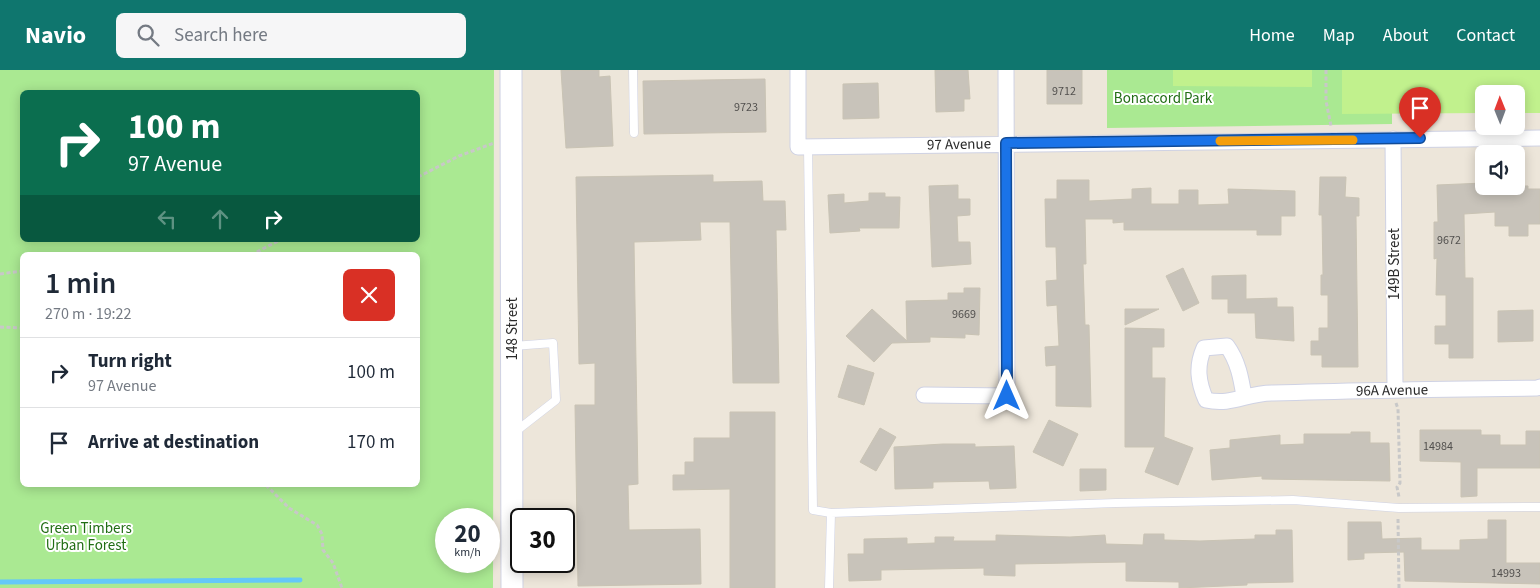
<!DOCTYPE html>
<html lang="en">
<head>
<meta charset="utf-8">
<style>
  :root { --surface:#fff; --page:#f6f6f7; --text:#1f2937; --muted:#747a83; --line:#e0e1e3; --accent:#0f766e }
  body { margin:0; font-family:"Source Sans 3",sans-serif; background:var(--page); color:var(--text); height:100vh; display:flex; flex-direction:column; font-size:19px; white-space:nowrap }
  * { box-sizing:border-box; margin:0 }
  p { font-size:16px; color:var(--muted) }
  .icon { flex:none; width:28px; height:28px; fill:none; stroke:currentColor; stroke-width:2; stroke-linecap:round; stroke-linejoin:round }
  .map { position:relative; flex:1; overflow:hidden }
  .panel { position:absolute; left:20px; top:182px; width:400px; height:235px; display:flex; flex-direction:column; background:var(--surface); border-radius:8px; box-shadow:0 2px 12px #0003 }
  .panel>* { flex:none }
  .hud { position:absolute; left:20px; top:20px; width:400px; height:152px; border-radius:8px; box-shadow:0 2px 12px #0003; background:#0b6e4f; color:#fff; overflow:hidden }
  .needle { width:32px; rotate:359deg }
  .controls { position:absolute; left:1475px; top:15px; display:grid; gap:10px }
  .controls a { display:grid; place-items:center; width:50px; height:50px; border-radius:8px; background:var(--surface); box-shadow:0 2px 12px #0003; font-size:25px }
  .speed { position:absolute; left:435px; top:438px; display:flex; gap:10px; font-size:25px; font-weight:700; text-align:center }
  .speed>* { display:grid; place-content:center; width:65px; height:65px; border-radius:50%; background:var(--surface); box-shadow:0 2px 12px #0003; line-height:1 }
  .speed small { font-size:12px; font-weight:400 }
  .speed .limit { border:2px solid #111; border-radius:8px; background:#fff; color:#111 }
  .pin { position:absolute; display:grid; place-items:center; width:42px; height:42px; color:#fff; margin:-51px -21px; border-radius:50% 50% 50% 0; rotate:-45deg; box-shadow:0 0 5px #0007 }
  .pin .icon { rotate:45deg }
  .me { position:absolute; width:55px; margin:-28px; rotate:0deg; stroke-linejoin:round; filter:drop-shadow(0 0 4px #0008) }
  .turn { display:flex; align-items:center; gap:18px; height:105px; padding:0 25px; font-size:22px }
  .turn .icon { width:65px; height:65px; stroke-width:2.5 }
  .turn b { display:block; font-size:35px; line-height:42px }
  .lanes { display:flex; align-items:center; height:48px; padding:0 25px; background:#0003; justify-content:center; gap:25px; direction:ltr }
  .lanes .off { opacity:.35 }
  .round { display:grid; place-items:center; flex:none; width:52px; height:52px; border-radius:8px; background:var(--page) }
  .headline { display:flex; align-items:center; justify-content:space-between; height:85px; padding:0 25px }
  h1 { font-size:30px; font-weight:600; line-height:38px }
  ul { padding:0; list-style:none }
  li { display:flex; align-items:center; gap:15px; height:70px; padding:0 25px; border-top:1px solid var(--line) }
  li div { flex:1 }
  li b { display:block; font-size:19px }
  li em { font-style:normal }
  header { display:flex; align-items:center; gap:30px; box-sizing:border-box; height:70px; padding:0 25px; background:var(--accent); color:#fff }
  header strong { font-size:24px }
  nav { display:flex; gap:28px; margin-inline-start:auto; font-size:18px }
  .search { width:350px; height:45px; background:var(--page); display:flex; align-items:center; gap:12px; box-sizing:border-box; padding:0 18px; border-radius:8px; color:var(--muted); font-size:19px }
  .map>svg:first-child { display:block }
</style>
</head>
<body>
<header>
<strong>Navio</strong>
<div class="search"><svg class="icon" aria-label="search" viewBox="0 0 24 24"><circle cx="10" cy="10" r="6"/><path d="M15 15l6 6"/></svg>Search here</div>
<nav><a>Home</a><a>Map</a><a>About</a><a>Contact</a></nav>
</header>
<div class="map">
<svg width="1540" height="518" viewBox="0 0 1540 518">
  <rect width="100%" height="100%" fill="#ede6da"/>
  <path fill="#aae992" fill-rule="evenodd" d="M 0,0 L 494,0 L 493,518 L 0,518 ZM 22,22 L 418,22 L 418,170 L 22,170 ZM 22,185 L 418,185 L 418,415 L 22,415 ZM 446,449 L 489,449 L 489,491 L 446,491 Z
    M 1107,0 L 1392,0 L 1392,54 L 1107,58 Z"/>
  <path fill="#c1f18d" d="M 1173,0 L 1312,0 L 1312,17 L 1173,16 Z
    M 1342,0 L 1540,0 L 1540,43 L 1516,43 L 1516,24 L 1484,24 L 1484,43 L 1342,44 Z"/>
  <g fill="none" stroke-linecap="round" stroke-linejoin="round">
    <path stroke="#64c8f8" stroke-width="5" d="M 0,512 L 300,510"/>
  </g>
  <path fill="#c8c3ba" stroke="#c9c3b4" d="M 561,0 L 599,0 L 599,7 L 610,6 L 613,76 L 566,78 Z
    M 935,0 L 968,0 L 970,29 L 964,29 L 964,41 L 936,42 Z
    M 1047,0 L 1082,0 L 1082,34 L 1047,34 Z
    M 765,9 L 766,62 L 644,64 L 643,11 Z
    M 878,13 L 879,48 L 843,49 L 843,14 Z
    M 713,105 L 713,112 L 762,111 L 763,131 L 785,131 L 786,160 L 776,160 L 779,313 L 733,313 L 730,152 L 700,152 L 701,170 L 634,172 L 638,414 L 628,415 L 629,460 L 700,459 L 701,514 L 578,516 L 575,335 L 595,335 L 595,293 L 579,294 L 576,107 Z
    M 1320,107 L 1346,107 L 1345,127 L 1359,128 L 1359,146 L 1356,146 L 1358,297 L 1322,297 L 1322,285 L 1311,285 L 1311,271 L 1319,271 L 1319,258 L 1328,258 L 1328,225 L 1321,225 L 1321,205 L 1323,205 L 1322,145 L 1319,145 Z
    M 1057,110 L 1089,110 L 1089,131 L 1132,129 L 1132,119 L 1151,118 L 1151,134 L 1179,134 L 1179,120 L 1198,120 L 1198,135 L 1229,134 L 1228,119 L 1295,121 L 1295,146 L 1281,146 L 1281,165 L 1257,165 L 1257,160 L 1124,160 L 1124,152 L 1113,153 L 1113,149 L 1085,149 L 1086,194 L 1083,194 L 1085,255 L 1089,255 L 1091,337 L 1056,336 L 1056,295 L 1046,296 L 1045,277 L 1059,276 L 1057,235 L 1047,236 L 1046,211 L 1057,210 L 1056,177 L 1046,177 L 1045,129 L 1057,129 Z
    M 1484,113 L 1484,120 L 1510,120 L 1510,116 L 1528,116 L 1528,119 L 1540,119 L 1540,154 L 1528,154 L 1528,166 L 1509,166 L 1509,156 L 1495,156 L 1495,142 L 1464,144 L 1465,208 L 1473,208 L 1473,288 L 1449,288 L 1449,274 L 1435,274 L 1435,256 L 1446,256 L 1446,225 L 1436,225 L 1437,188 L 1434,189 L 1434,152 L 1438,152 L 1437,115 Z
    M 958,115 L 958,129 L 970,129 L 970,145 L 957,146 L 958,172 L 970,172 L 971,194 L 932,197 L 929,116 Z
    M 869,123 L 885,123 L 885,127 L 900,127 L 899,158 L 859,158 L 860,161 L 830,163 L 828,125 L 844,124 L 844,133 L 869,131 Z
    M 1183,198 L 1199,233 L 1183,241 L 1166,206 Z
    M 1246,205 L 1246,229 L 1277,228 L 1277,237 L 1293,237 L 1294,271 L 1256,268 L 1255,243 L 1228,243 L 1228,229 L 1212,229 L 1212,206 Z
    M 964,218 L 980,218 L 979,265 L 965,264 L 965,268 L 930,267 L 930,272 L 892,273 L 874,292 L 846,266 L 872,239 L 907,271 L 906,231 L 948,230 L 948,223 L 964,223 Z
    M 1125,239 L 1159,239 L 1125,255 Z
    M 1533,240 L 1533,271 L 1498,272 L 1498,241 Z
    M 1125,258 L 1164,259 L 1164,277 L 1152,277 L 1152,308 L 1165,308 L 1164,367 L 1193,378 L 1178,415 L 1145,402 L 1155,377 L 1125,377 Z
    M 848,295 L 874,303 L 864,335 L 838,327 Z
    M 730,342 L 775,342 L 775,518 L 730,518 L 730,419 L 673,420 L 673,405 L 685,405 L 685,392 L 694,392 L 694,368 L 730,368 Z
    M 1049,350 L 1078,364 L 1063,396 L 1033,382 Z
    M 880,358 L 896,367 L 876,401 L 860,392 Z
    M 1420,360 L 1481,360 L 1481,365 L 1500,365 L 1500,375 L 1526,375 L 1526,361 L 1540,361 L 1540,398 L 1477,398 L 1477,426 L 1461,427 L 1461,392 L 1420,391 Z
    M 1351,362 L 1370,362 L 1370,373 L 1389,373 L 1390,411 L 1262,409 L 1262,406 L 1212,410 L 1210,380 L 1230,378 L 1230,370 L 1280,365 L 1280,375 L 1304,374 L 1304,364 L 1351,364 Z
    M 943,374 L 975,374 L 975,377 L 1014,376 L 1016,418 L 990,419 L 989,411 L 933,412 L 933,418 L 895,419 L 894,377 Z
    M 1080,399 L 1106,399 L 1106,420 L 1080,421 Z
    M 1488,450 L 1506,450 L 1506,493 L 1540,493 L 1540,514 L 1405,511 L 1404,482 L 1364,483 L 1364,489 L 1348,490 L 1348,452 L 1381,452 L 1382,469 L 1421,468 L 1421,480 L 1460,480 L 1460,470 L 1488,469 Z
    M 1276,460 L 1292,460 L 1293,512 L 1247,513 L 1247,515 L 1179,518 L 1179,512 L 1126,511 L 1126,492 L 1015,494 L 1015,506 L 984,505 L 984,498 L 881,500 L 881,510 L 849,511 L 848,484 L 864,484 L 864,469 L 907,468 L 907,474 L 935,473 L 935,467 L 954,467 L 953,471 L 996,471 L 996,465 L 1070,467 L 1105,465 L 1106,474 L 1143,475 L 1144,464 L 1164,464 L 1164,470 L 1200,471 L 1255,469 L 1255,465 L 1276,465 Z"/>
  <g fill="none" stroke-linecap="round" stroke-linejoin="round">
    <g stroke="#cfd2e4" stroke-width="9">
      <path id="service" d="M 633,0 L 634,63
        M 808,77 L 813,440 L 831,443
        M 513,276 L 553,273 L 556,330 L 515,362
        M 829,518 L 831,443 L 1116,433 L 1293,430 L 1399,438 L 1540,437"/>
    </g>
    <g stroke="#cfd2e4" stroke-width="17">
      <path id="minor" d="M 798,0 L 798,77 L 1540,68
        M 1393,69 L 1395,319
        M 924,325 L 1007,326 L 1006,0
        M 1244,326 C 1241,308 1238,291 1227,276 L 1204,278 C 1196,296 1198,312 1206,330 C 1232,336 1246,323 1273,323 C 1361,320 1449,319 1537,318 L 1540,317"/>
    </g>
    <g stroke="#cfd2e4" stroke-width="23">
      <path id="secondary" d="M 511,0 L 512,518"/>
    </g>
    <path stroke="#c8c8c8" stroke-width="3" stroke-dasharray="4 2.5" stroke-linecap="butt" d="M 1326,0 L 1326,31 L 1331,56
      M 418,107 L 459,86 L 494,73
      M 251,185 L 280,170
      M 0,204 L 22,201
      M 0,257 L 22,258
      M 1396,333 L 1398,339 L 1400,413 L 1397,417 L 1399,427
      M 266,415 L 289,438 L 317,455 L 322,464 L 323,480 L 333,493 L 342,518
      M 1398,449 L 1399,518"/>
    <use href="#service" stroke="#fff" stroke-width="8"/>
    <use href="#minor" stroke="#fff" stroke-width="15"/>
    <use href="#secondary" stroke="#fff" stroke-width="21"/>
  </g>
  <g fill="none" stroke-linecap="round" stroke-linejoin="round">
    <g stroke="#114b97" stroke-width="12">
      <path id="route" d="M 1007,326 L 1006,73 L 1420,68"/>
    </g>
    <use href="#route" stroke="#1a73e8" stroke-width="9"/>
    <path stroke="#f59e0b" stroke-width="9" d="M 1220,71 L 1353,70"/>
  </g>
  <g text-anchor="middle" stroke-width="4" stroke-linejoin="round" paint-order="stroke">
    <g font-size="12" fill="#52504e">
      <text x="1064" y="25">9712</text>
      <text x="746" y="41">9723</text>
      <text x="1449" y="174">9672</text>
      <text x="964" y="248">9669</text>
      <text x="1438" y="380">14984</text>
      <text x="1506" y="507">14993</text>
    </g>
    <g font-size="15" fill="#216d14" stroke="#fff">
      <text x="1163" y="33">Bonaccord Park</text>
      <text x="86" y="463">Green Timbers<tspan x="86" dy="17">Urban Forest</tspan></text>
    </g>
    <g font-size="15" fill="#2a2a2a" stroke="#fff">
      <text transform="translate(959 74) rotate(-1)" y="5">97 Avenue</text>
      <text transform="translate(1394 194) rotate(-90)" y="5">149B Street</text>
      <text transform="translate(512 259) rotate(-90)" y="5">148 Street</text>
      <text transform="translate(1392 320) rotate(-1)" y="5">96A Avenue</text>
    </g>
  </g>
</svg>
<div class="controls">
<a><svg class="needle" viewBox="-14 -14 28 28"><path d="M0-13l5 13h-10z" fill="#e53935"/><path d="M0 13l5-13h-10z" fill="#747a83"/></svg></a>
<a><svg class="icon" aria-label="sound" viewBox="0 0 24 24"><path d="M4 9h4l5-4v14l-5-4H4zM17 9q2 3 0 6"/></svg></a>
</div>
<div class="speed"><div>20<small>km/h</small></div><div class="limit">30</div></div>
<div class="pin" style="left:1420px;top:68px;background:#d93025"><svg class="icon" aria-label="arrive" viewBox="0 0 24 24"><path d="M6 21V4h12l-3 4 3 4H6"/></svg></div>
<svg class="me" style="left:1007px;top:326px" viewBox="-20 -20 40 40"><path d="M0-17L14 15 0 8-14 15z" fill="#1a73e8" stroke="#fff" stroke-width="4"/></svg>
<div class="hud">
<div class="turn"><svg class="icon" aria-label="right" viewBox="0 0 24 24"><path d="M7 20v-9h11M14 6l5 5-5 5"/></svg><div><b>100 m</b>97 Avenue</div></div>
<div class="lanes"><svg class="icon off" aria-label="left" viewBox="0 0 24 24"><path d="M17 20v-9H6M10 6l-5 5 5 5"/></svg><svg class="icon off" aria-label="ahead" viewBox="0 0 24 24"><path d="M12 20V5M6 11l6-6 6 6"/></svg><svg class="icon" aria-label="right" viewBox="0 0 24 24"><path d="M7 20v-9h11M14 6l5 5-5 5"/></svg></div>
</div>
<section class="panel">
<div class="headline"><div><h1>1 min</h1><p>270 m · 19:22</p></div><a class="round" style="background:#d93025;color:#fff"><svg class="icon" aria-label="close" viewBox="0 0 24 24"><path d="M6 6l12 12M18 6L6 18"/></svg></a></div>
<ul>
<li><svg class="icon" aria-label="right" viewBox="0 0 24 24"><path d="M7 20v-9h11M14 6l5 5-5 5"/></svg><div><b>Turn right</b><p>97 Avenue</p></div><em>100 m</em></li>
<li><svg class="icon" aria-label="arrive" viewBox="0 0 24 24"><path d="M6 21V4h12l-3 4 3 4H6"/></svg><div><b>Arrive at destination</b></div><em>170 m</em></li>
</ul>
</section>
</div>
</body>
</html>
